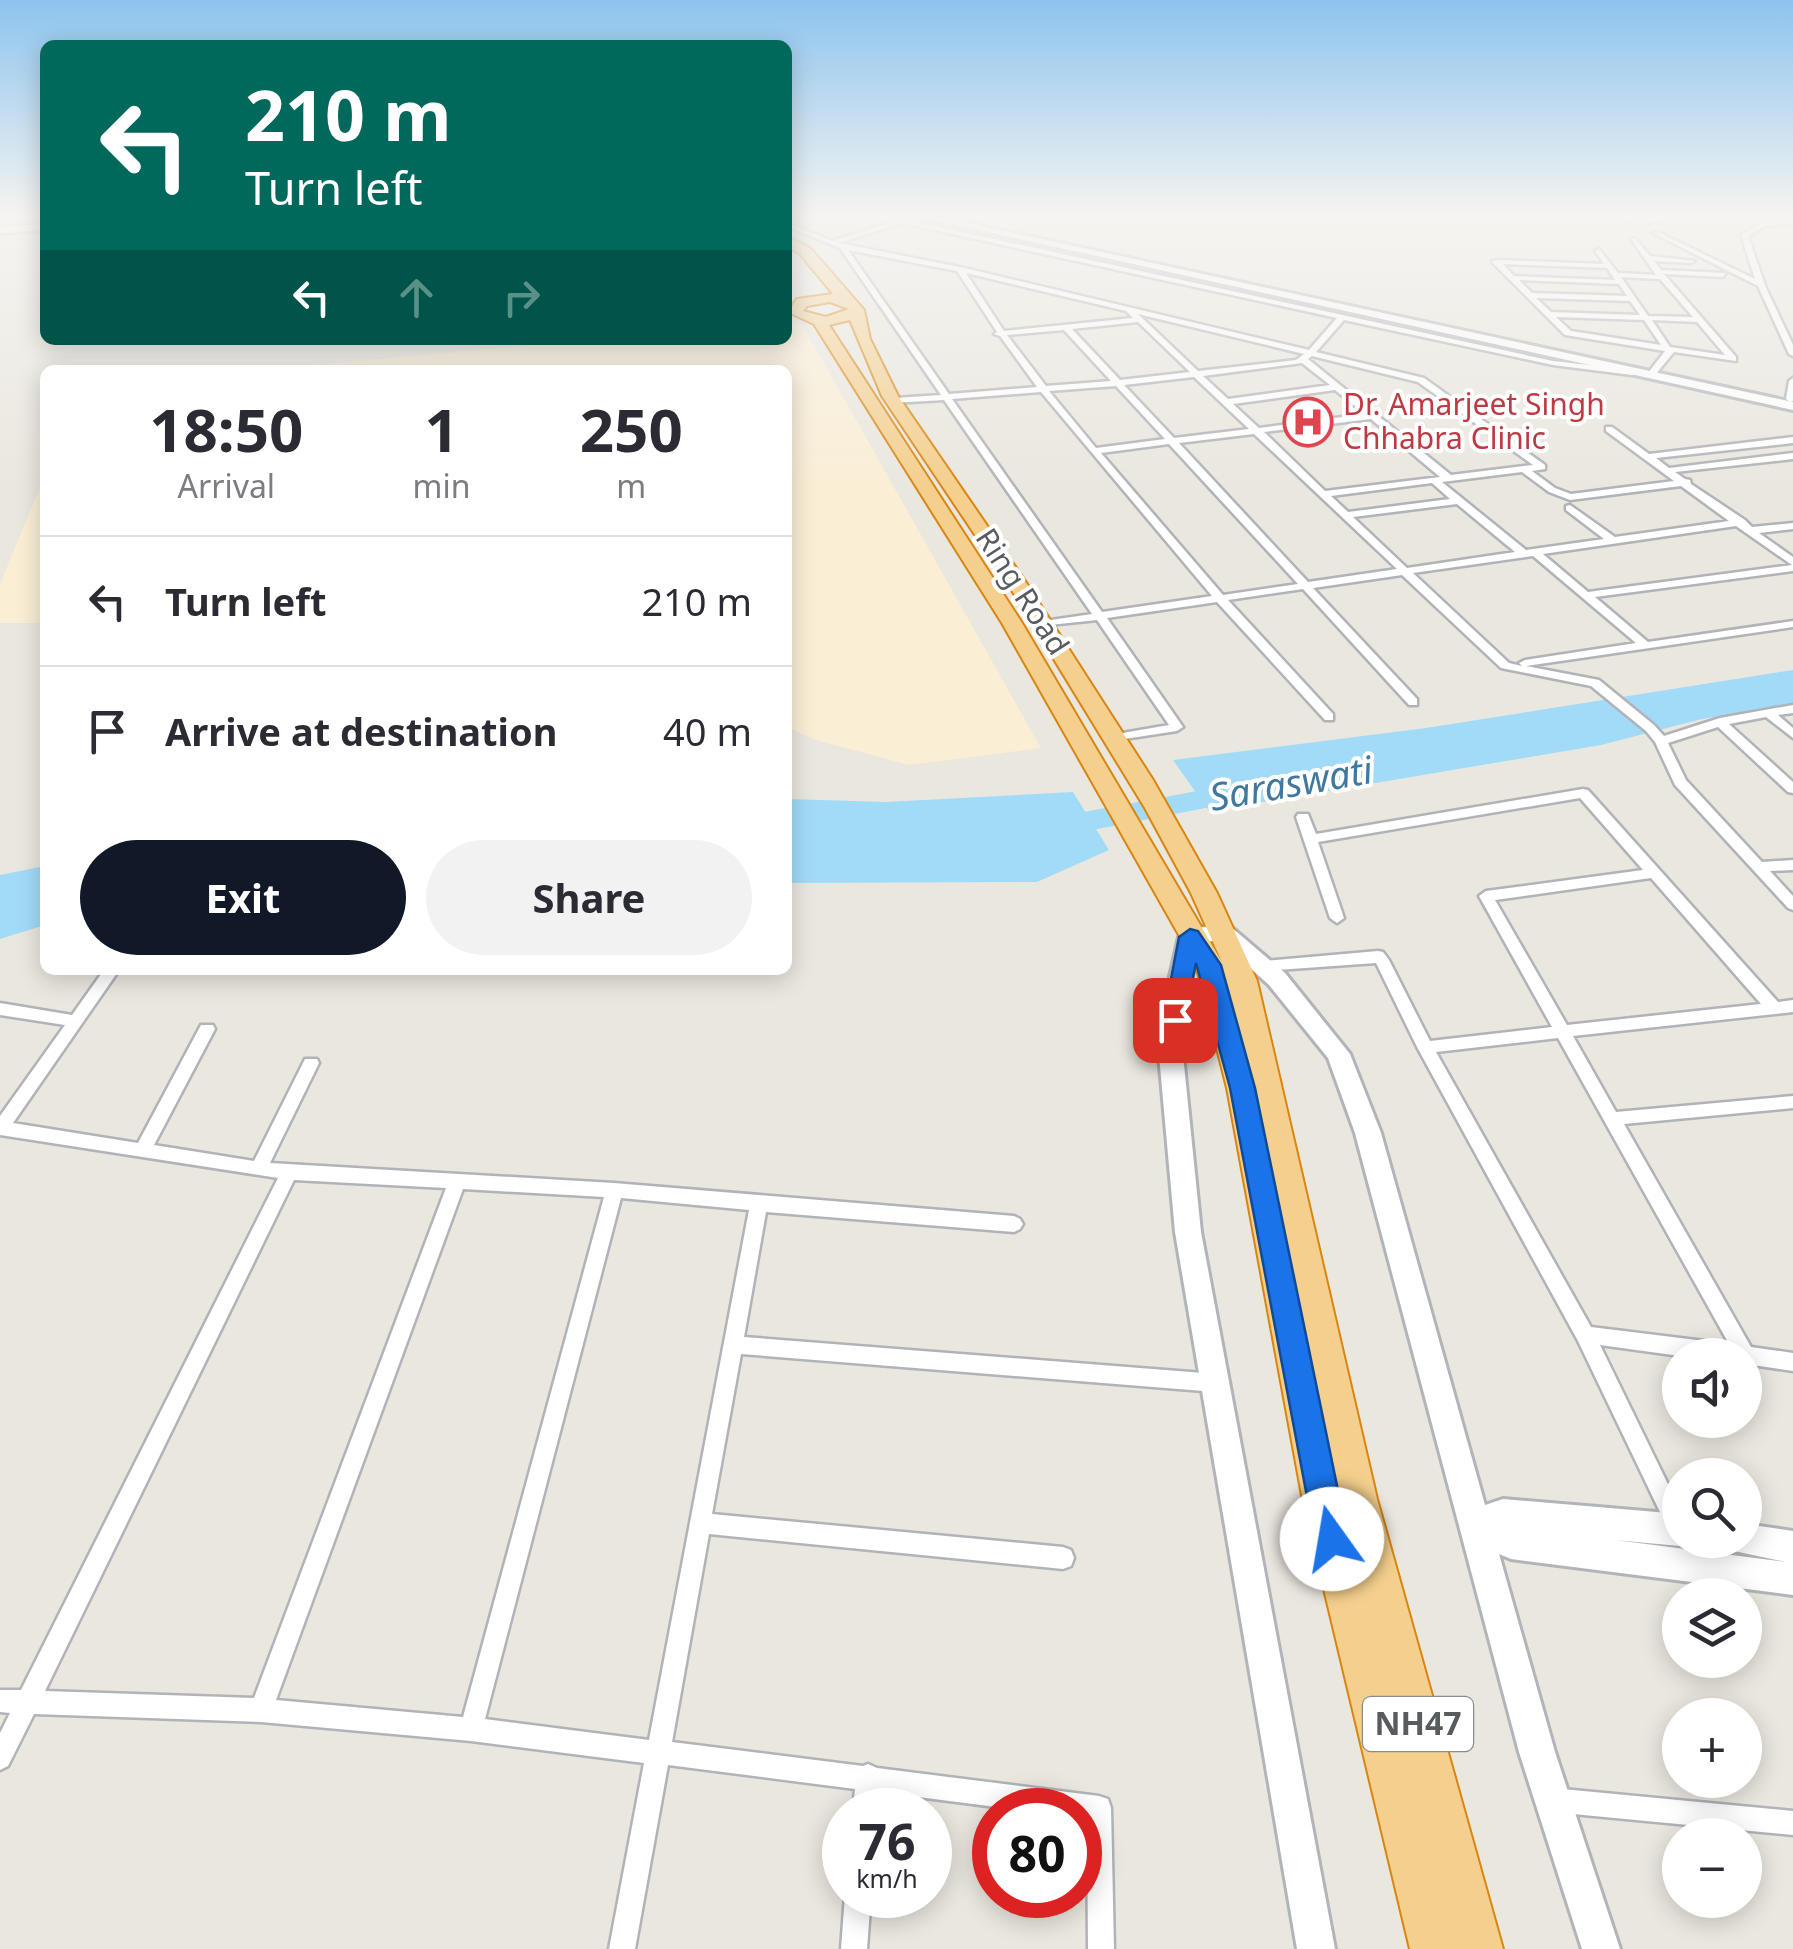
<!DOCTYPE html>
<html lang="en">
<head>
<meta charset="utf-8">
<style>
  :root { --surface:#fff; --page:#f2f2f3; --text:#2b2b33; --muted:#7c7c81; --line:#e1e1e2; --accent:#111827 }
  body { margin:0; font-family:"Noto Sans",sans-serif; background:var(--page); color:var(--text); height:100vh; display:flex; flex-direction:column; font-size:38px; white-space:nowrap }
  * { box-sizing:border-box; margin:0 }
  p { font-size:32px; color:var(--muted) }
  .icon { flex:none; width:55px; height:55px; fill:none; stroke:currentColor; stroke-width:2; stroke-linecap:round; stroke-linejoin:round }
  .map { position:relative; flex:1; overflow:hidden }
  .side { position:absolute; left:40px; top:365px; width:752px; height:610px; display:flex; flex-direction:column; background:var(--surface); border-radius:15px; box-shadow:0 5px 25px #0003 }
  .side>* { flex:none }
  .top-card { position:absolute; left:40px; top:40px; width:752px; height:305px; border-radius:15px; box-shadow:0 5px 25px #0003; background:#00695c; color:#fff; overflow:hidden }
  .tools { position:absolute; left:1662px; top:1338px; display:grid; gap:20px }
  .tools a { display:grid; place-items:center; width:100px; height:100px; border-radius:50%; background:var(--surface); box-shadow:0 5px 25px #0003; font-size:50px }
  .speed { position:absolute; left:822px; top:1788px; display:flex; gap:20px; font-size:50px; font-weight:700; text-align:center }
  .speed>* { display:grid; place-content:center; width:130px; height:130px; border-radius:50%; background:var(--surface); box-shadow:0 5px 25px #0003; line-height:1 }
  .speed small { font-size:25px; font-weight:400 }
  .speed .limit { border:15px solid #d22; background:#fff; color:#111 }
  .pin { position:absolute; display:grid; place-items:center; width:85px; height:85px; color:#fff; margin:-42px; border-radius:20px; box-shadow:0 5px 15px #0006 }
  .me { position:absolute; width:110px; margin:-55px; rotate:347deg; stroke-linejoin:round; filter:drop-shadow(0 0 8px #0008) }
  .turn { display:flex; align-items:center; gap:35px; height:210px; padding:0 40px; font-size:45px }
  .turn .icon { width:130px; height:130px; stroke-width:2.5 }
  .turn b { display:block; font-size:70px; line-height:85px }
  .lanes { display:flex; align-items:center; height:95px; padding:0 40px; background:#0003; justify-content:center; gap:50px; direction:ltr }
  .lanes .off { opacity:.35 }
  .eta { display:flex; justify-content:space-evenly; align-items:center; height:170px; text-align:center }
  .eta b { font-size:60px; font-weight:700; line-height:70px }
  .primary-button { display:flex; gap:20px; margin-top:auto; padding:20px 40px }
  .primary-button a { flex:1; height:115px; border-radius:60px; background:var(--accent); color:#fff; font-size:40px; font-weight:700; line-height:115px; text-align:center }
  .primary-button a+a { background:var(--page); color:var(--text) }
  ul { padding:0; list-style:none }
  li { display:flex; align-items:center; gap:30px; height:130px; padding:0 40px; border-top:2px solid var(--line) }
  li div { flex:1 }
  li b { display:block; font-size:38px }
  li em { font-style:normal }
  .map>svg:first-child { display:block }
</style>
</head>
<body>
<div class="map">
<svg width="1793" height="1949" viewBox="0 0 1793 1949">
  <rect width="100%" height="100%" fill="#eae7df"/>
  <path fill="#faeed5" d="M 788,321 L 802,324 L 1041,748 L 909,765 L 816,740 L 788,728 L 788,370 L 259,370 L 586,340 L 788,340 Z
    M 45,475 L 45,623 L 0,623 L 0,584 Z"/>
  <path fill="#a2dbf8" d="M 1793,670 L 1793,704 L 1702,719 L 1601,745 L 1209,811 L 1173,760 L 1426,728 Z
    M 1073,792 L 1109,850 L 1037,882 L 788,883 L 788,799 L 886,802 Z
    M 45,866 L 45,925 L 0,939 L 0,875 Z"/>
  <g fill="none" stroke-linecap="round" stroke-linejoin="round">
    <path fill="#a2dbf8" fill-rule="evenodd" d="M 1246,782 L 1257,784 L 1261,791 L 1257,798 L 1046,839 L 1035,836 L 1030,829 L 1035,822 L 1046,819 Z"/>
    <g stroke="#b0b3b7" stroke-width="5">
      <path id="street" d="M 1619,218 L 1676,218 L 1637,224 Z
        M 902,219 L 1553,361 L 1635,370 L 1635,374 L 1632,375 L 1553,365 L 1344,320 L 1316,352 L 1424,378 L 1545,465 L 1545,469 L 1532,471 L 1555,488 L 1571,494 L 1674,481 L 1606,431 L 1606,427 L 1612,427 L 1649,454 L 1793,437 L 1793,443 L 1656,458 L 1669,468 L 1793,453 L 1793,459 L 1675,472 L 1685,479 L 1690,480 L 1691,484 L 1745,520 L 1752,527 L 1793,523 L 1793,529 L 1759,533 L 1793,557 L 1793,571 L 1595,597 L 1648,642 L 1793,621 L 1793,627 L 1526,666 L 1599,680 L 1654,725 L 1664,736 L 1720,718 L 1793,705 L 1793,713 L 1778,715 L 1793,728 L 1793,738 L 1766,717 L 1729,724 L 1793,782 L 1793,793 L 1788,792 L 1718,727 L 1668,743 L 1686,780 L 1762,862 L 1793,860 L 1793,870 L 1770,871 L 1793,896 L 1793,910 L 1788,908 L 1675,785 L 1655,742 L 1646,731 L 1591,686 L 1501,668 L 1402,575 L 1313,588 L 1417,699 L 1417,705 L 1409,705 L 1303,589 L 1228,600 L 1333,714 L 1333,720 L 1325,720 L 1217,602 L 1107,618 L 1183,727 L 1177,731 L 1111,741 L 1111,735 L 1169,725 L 1097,620 L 1040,626 L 1040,622 L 1044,621 L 1092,614 L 944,400 L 892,403 L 892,399 L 895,398 L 941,395 L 840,248 L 788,227 L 788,223 L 790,224 L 832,241 ZM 902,223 L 1337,318 L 1309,350 L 960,267 L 839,243 ZM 848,250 L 957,271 L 997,332 L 994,334 L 1000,336 L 1037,387 L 949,394 ZM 966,273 L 1126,311 L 1133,318 L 1004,331 ZM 1138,314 L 1304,354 L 1296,360 L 1198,371 ZM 1138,322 L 1190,372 L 1120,380 L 1072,329 ZM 1064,330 L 1111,381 L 1046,386 L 1007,335 ZM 1312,356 L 1418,382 L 1533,465 L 1451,475 L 1308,359 ZM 1302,363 L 1330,385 L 1228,399 L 1203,376 ZM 1194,377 L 1249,429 L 1174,438 L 1124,385 ZM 1116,386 L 1165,439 L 1096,448 L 1049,391 ZM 1335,390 L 1365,414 L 1259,428 L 1233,404 ZM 1041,392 L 1212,596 L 1102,612 L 952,399 ZM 1371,419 L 1440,477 L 1325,491 L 1264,432 ZM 1254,434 L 1397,569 L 1308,582 L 1179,443 ZM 1169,444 L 1298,584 L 1223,595 L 1101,453 ZM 1522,472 L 1549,492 L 1570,500 L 1681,486 L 1729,521 L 1615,537 L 1570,505 L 1566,506 L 1566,510 L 1604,539 L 1526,550 L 1442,482 ZM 1432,483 L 1450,499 L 1348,512 L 1331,496 ZM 1457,504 L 1515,552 L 1407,568 L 1353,517 ZM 1736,526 L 1792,565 L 1588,592 L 1543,554 ZM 1533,556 L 1636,643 L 1525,660 L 1519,663 L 1522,666 L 1509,663 L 1413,573 Z
        M 1793,219 L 1793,223 L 1765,226 L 1748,236 L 1766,288 L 1793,345 L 1793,356 L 1789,354 L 1758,286 L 1653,233 L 1658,232 L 1755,279 L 1741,235 L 1761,223 Z
        M 1635,238 L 1650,256 L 1695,261 L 1691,263 L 1654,261 L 1661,270 L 1726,273 L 1723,277 L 1664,274 L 1736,357 L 1736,361 L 1674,352 L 1655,375 L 1649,375 L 1648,373 L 1665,351 L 1565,335 L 1492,262 L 1496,260 L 1604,264 L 1595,251 L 1599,249 L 1618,273 L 1656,275 L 1632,240 ZM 1503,264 L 1607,268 L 1615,280 L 1514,276 ZM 1621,277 L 1660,279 L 1693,317 L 1648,316 ZM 1519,280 L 1619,284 L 1627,296 L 1532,293 ZM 1536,298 L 1630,301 L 1640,315 L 1551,312 ZM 1556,317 L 1644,320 L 1661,345 L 1571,331 ZM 1652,320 L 1697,322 L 1725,355 L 1670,347 Z
        M 1793,378 L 1793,401 L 1790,402 L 1786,399 L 1789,381 Z
        M 1583,789 L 1588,790 L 1778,1002 L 1793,1000 L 1793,1012 L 1573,1036 L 1616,1112 L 1793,1096 L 1793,1108 L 1624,1124 L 1751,1347 L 1793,1353 L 1793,1371 L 1745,1364 L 1745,1355 L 1680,1356 L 1600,1345 L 1680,1509 L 1679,1541 L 1672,1537 L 1578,1341 L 1417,1047 L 1376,963 L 1263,971 L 1256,966 L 1263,961 L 1378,951 L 1383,952 L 1389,960 L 1430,1041 L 1552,1027 L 1479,896 L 1486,891 L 1643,870 L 1580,798 L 1318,842 L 1344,918 L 1337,923 L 1330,918 L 1296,817 L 1298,814 L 1308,814 L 1316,834 ZM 1651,878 L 1761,1004 L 1567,1025 L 1495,900 ZM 1558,1038 L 1729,1344 L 1591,1327 L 1436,1052 Z
        M 104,970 L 116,970 L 117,973 L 13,1123 L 138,1143 L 201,1025 L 213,1025 L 215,1029 L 154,1145 L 254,1161 L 305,1059 L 317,1059 L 319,1063 L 270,1163 L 614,1183 L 1014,1216 L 1020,1219 L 1023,1224 L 1020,1229 L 1014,1232 L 766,1212 L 744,1337 L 1216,1374 L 1223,1377 L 1226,1383 L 1223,1389 L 1216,1392 L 741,1354 L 712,1514 L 1063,1547 L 1071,1550 L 1074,1558 L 1071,1566 L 1063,1569 L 709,1534 L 672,1742 L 863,1766 L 868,1764 L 877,1768 L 1099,1796 L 1108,1799 L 1111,1808 L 1114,1949 L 1088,1949 L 1087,1819 L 1080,1818 L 1080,1810 L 1019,1810 L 879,1792 L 877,1810 L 853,1810 L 855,1789 L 668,1765 L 635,1949 L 609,1949 L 644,1763 L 471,1741 L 261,1722 L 34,1714 L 8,1766 L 0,1770 L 0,1733 L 10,1713 L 0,1712 L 0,1690 L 21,1690 L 278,1178 L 0,1135 L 0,1116 L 65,1025 L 0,1015 L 0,1003 L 72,1015 ZM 294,1180 L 446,1188 L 254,1698 L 45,1691 ZM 463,1189 L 604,1197 L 463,1717 L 276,1700 ZM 621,1198 L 749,1210 L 649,1740 L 485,1719 Z
        M 1552,1788 L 1793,1811 L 1793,1835 L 1552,1812 L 1544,1808 L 1540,1800 L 1544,1792 Z
        M 845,1895 L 871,1895 L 867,1949 L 841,1949 Z"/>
    </g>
    <g stroke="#b1b5b9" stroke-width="6">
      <path id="secondary" d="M 925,218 L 945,218 L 1793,402 L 1793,410 Z
        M 45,224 L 45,230 L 0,233 L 0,227 Z
        M 1223,924 L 1231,927 L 1285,973 L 1350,1054 L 1381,1133 L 1485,1505 L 1503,1499 L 1680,1514 L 1680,1540 L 1692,1540 L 1680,1546 L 1615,1540 L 1786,1562 L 1734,1551 L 1729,1540 L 1745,1540 L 1745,1524 L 1793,1531 L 1793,1595 L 1511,1559 L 1499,1554 L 1555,1752 L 1620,1949 L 1582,1949 L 1519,1752 L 1355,1133 L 1328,1058 L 1269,985 L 1219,940 L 1200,943 L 1190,985 L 1183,1055 L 1201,1232 L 1335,1949 L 1297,1949 L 1175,1232 L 1159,1055 L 1168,985 L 1179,937 L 1190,929 Z"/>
    </g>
    <g stroke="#d88611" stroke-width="4">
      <path id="highway" d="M 788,237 L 810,248 L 864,310 L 870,339 L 898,396 L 1027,584 L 1153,780 L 1217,893 L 1257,981 L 1377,1499 L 1503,1949 L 1410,1949 L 1303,1501 L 1227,1088 L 1196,965 L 1002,623 L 814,324 L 788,312 L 797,299 L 833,294 L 800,254 L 788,246 ZM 830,302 L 849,309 L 826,317 L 803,311 L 807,306 ZM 850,320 L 882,396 L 1008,584 L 1145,808 L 1191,893 L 1222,962 L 1022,623 L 829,325 Z"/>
    </g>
    <use href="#street" fill="#fff" fill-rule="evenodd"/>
    <use href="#secondary" fill="#fff" fill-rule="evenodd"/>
    <use href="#highway" fill="#f4cf8d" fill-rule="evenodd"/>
  </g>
  <linearGradient id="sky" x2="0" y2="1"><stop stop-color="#8cc4ee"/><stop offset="0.44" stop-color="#f6f4f1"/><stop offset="1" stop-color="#f6f4f1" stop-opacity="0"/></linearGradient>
  <rect width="1793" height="491" fill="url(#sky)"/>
  <path fill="#1a73e8" stroke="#114b97" stroke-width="2.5" d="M 1190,929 L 1198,931 L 1221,965 L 1255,1088 L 1348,1539 L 1343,1550 L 1332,1555 L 1320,1550 L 1315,1539 L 1230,1088 L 1196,963 L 1183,1026 L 1175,1029 L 1163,1020 L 1179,937 Z"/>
  <defs>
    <g id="hospital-ring" transform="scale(2.5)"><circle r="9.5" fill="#fff" stroke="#e0444e" stroke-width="1.5"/><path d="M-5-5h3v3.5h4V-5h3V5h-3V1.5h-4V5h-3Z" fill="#e0444e"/></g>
  </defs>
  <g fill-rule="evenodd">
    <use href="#hospital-ring" x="1308" y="422"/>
  </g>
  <g text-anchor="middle" stroke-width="8" stroke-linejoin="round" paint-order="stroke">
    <g font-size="30" fill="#be3a42" stroke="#fff" text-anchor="start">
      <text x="1343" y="415">Dr. Amarjeet Singh<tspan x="1343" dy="34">Chhabra Clinic</tspan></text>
    </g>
    <g font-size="30" fill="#585c5f" stroke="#fff">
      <text transform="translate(1022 592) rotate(57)" y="10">Ring Road</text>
    </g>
    <rect fill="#fff" stroke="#8a8d8f" stroke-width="2.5" x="1363" y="1697" width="110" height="54" rx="8"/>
    <g font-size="32" font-weight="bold" fill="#585c5f">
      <text x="1418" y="1735">NH47</text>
    </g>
    <g font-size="38" font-style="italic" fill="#40789f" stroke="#fff">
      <text transform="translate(1291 784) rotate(-10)" y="13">Saraswati</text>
    </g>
  </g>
</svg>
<div class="tools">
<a><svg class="icon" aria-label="sound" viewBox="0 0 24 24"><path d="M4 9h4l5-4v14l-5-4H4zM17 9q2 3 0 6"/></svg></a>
<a><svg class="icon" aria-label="search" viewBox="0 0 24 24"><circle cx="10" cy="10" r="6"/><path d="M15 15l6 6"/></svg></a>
<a><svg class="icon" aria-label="layers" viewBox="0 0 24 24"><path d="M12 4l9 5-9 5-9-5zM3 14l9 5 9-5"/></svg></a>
<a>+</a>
<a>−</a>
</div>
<div class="speed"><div>76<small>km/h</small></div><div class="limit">80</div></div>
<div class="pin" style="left:1175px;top:1020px;background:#d93025"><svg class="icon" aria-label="arrive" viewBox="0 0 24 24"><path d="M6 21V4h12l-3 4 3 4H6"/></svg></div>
<svg class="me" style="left:1332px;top:1539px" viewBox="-20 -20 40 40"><circle r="19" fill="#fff"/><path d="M0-13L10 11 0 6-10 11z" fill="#1a73e8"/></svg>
<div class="top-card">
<div class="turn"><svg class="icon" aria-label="left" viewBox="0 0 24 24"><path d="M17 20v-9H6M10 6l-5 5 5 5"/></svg><div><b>210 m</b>Turn left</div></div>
<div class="lanes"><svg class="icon" aria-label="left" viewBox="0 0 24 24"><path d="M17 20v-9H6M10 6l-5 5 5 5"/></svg><svg class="icon off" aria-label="ahead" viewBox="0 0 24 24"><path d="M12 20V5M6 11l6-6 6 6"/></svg><svg class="icon off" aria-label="right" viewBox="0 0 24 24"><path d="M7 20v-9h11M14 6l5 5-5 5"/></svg></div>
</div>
<section class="side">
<div class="eta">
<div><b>18:50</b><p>Arrival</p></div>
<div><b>1</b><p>min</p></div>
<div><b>250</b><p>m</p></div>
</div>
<ul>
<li><svg class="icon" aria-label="left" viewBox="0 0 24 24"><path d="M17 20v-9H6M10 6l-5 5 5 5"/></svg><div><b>Turn left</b></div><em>210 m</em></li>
<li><svg class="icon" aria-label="arrive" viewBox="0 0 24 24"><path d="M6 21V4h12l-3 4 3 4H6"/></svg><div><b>Arrive at destination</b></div><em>40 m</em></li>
</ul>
<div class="primary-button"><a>Exit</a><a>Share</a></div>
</section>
</div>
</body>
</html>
